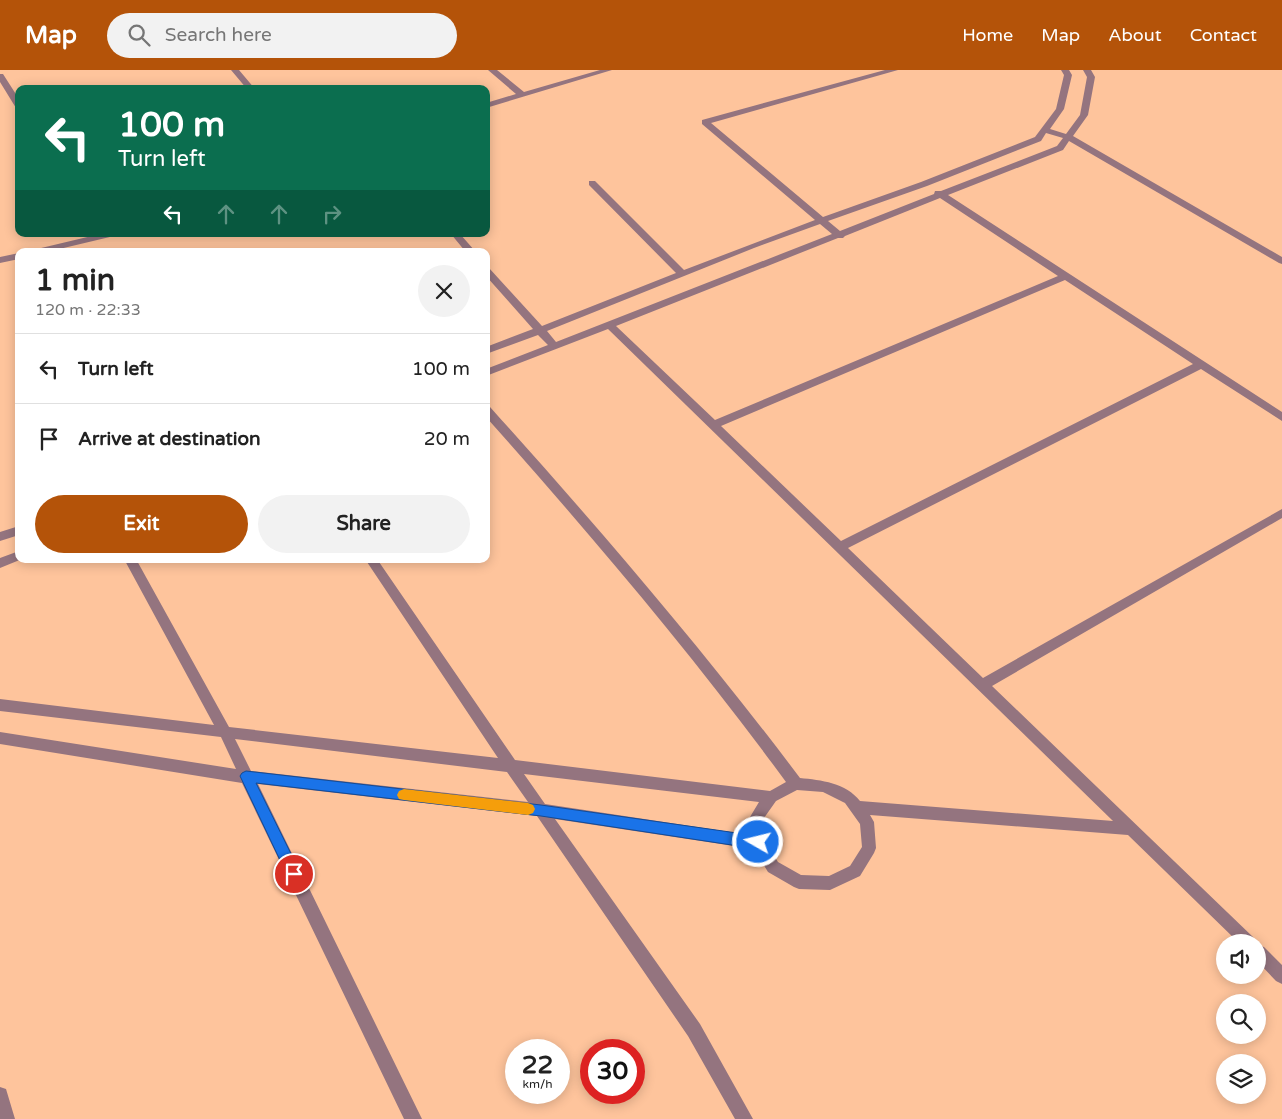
<!DOCTYPE html>
<html lang="en">
<head>
<meta charset="utf-8">
<style>
  :root { --surface:#fff; --page:#f2f2f2; --text:#222; --muted:#767676; --line:#e0e0e0; --accent:#b45309 }
  body { margin:0; font-family:"Varela Round",sans-serif; background:var(--page); color:var(--text); height:100vh; display:flex; flex-direction:column; font-size:19px; white-space:nowrap }
  * { box-sizing:border-box; margin:0 }
  p { font-size:16px; color:var(--muted) }
  .icon { flex:none; width:28px; height:28px; fill:none; stroke:currentColor; stroke-width:2; stroke-linecap:round; stroke-linejoin:round }
  .map { position:relative; flex:1; overflow:hidden }
  .sheet { position:absolute; left:15px; top:178px; width:475px; height:315px; display:flex; flex-direction:column; background:var(--surface); border-radius:10px; box-shadow:0 2px 12px #0003 }
  .sheet>* { flex:none }
  .banner { position:absolute; left:15px; top:15px; width:475px; height:152px; border-radius:10px; box-shadow:0 2px 12px #0003; background:#0b6e4f; color:#fff; overflow:hidden }
  .buttons { position:absolute; left:1216px; top:864px; display:grid; gap:10px }
  .buttons a { display:grid; place-items:center; width:50px; height:50px; border-radius:50%; background:var(--surface); box-shadow:0 2px 12px #0003; font-size:25px }
  .speed { position:absolute; left:505px; top:969px; display:flex; gap:10px; font-size:25px; font-weight:700; text-align:center }
  .speed>* { display:grid; place-content:center; width:65px; height:65px; border-radius:50%; background:var(--surface); box-shadow:0 2px 12px #0003; line-height:1 }
  .speed small { font-size:12px; font-weight:400 }
  .speed .limit { border:8px solid #d22; background:#fff; color:#111 }
  .pin { position:absolute; display:grid; place-items:center; width:42px; height:42px; color:#fff; margin:-21px; border:2px solid #fff; border-radius:50%; box-shadow:0 1px 5px #0007 }
  .me { position:absolute; width:55px; margin:-28px; rotate:278deg; stroke-linejoin:round; filter:drop-shadow(0 0 4px #0008) }
  .turn { display:flex; align-items:center; gap:18px; height:105px; padding:0 20px; font-size:22px }
  .turn .icon { width:65px; height:65px; stroke-width:2.5 }
  .turn b { display:block; font-size:35px; line-height:42px }
  .lanes { display:flex; align-items:center; height:48px; padding:0 20px; background:#0003; justify-content:center; gap:25px; direction:ltr }
  .lanes .off { opacity:.35 }
  .round { display:grid; place-items:center; flex:none; width:52px; height:52px; border-radius:26px; background:var(--page) }
  .summary { display:flex; align-items:center; justify-content:space-between; height:85px; padding:0 20px }
  h1 { font-size:30px; font-weight:700; line-height:38px }
  .button { display:flex; gap:10px; margin-top:auto; padding:10px 20px }
  .button a { flex:1; height:58px; border-radius:30px; background:var(--accent); color:#fff; font-size:20px; font-weight:700; line-height:58px; text-align:center }
  .button a+a { background:var(--page); color:var(--text) }
  ul { padding:0; list-style:none }
  li { display:flex; align-items:center; gap:15px; height:70px; padding:0 20px; border-top:1px solid var(--line) }
  li div { flex:1 }
  li b { display:block; font-size:19px }
  li em { font-style:normal }
  header { display:flex; align-items:center; gap:30px; box-sizing:border-box; height:70px; padding:0 25px; background:var(--accent); color:#fff }
  header strong { font-size:24px }
  nav { display:flex; gap:28px; margin-inline-start:auto; font-size:18px }
  .search { width:350px; height:45px; background:var(--page); display:flex; align-items:center; gap:12px; box-sizing:border-box; padding:0 18px; border-radius:28px; color:var(--muted); font-size:19px }
  .map>svg:first-child { display:block }
</style>
</head>
<body>
<header>
<strong>Map</strong>
<div class="search"><svg class="icon" aria-label="search" viewBox="0 0 24 24"><circle cx="10" cy="10" r="6"/><path d="M15 15l6 6"/></svg>Search here</div>
<nav><a>Home</a><a>Map</a><a>About</a><a>Contact</a></nav>
</header>
<div class="map">
<svg width="1282" height="1049" viewBox="0 0 1282 1049">
  <rect width="100%" height="100%" fill="#fec49c"/>
  <g fill="none" stroke-linecap="round" stroke-linejoin="round">
    <path fill="#94747f" fill-rule="evenodd" d="M 231,0 L 239,0 L 255,19 L 247,19 Z
      M 488,0 L 497,0 L 524,22 L 600,0 L 612,0 L 486,38 L 486,33 L 516,24 Z
      M 885,0 L 898,0 L 711,53 L 823,147 L 921,112 L 1035,67 L 1056,39 L 1064,5 L 1061,0 L 1069,0 L 1072,5 L 1064,39 L 1050,59 L 1066,64 L 1080,45 L 1087,7 L 1083,0 L 1091,0 L 1095,7 L 1088,45 L 1073,66 L 1282,187 L 1282,194 L 1279,193 L 1069,71 L 1063,80 L 948,125 L 1282,342 L 1282,351 L 1201,299 L 848,478 L 983,608 L 1282,439 L 1282,448 L 992,616 L 1253,867 L 1256,872 L 1238,872 L 1128,765 L 870,745 L 874,752 L 876,778 L 874,783 L 860,806 L 830,820 L 799,819 L 794,817 L 768,802 L 754,779 L 555,749 L 700,954 L 753,1049 L 735,1049 L 688,966 L 537,746 L 258,714 L 422,1049 L 404,1049 L 242,713 L 0,674 L 0,662 L 236,699 L 221,667 L 0,641 L 0,629 L 214,655 L 124,489 L 136,489 L 229,657 L 498,688 L 365,489 L 377,489 L 515,690 L 770,721 L 786,712 C 693,585 591,465 486,347 L 486,336 L 490,337 C 598,457 703,579 800,708 C 821,710 846,713 860,731 L 1113,751 L 608,259 L 486,306 L 486,299 L 548,275 L 538,265 L 486,284 L 486,277 L 533,259 L 486,206 L 486,197 L 489,198 L 542,256 L 676,203 L 589,115 L 589,111 L 595,111 L 684,200 L 815,150 L 702,54 L 702,50 ZM 1046,63 L 1063,68 L 1057,76 L 941,121 L 935,121 L 934,124 L 840,161 L 828,151 L 927,116 L 1041,71 ZM 940,128 L 1058,206 L 715,350 L 616,256 L 838,168 L 843,168 L 845,166 ZM 820,154 L 832,164 L 556,272 L 547,261 L 754,178 ZM 1065,210 L 1193,294 L 841,471 L 721,356 ZM 235,669 L 507,702 L 528,732 L 251,701 ZM 524,704 L 759,732 L 750,747 L 750,765 L 545,734 ZM 797,720 L 823,722 L 845,733 L 860,754 L 862,777 L 850,796 L 829,806 L 801,805 L 778,792 L 765,772 L 764,748 L 776,731 Z
      M 0,4 L 3,4 L 19,29 L 19,38 L 16,38 L 0,12 Z
      M 100,164 L 116,164 L 114,166 L 51,181 L 35,181 L 37,179 Z
      M 451,164 L 460,164 L 475,181 L 465,181 Z
      M 19,183 L 19,189 L 0,193 L 0,187 Z
      M 19,456 L 19,465 L 0,471 L 0,462 Z
      M 19,481 L 19,489 L 22,489 L 0,498 L 0,488 Z
      M 1258,875 L 1264,877 L 1282,895 L 1282,914 L 1276,911 L 1258,892 Z
      M 0,1017 L 6,1019 L 15,1049 L 0,1049 Z"/>
  </g>
  <path fill="#1a73e8" stroke="#114b97" d="M 246,701 L 541,735 L 758,766 L 763,768 L 765,772 L 763,777 L 758,779 L 541,746 L 256,713 L 301,804 L 299,809 L 294,811 L 289,809 L 240,706 L 242,703 Z"/>
  <path fill="#f59e0b" d="M 404,719 L 528,733 L 533,735 L 535,739 L 533,743 L 528,745 L 404,730 L 399,729 L 397,725 L 399,721 Z"/>
</svg>
<div class="buttons">
<a><svg class="icon" aria-label="sound" viewBox="0 0 24 24"><path d="M4 9h4l5-4v14l-5-4H4zM17 9q2 3 0 6"/></svg></a>
<a><svg class="icon" aria-label="search" viewBox="0 0 24 24"><circle cx="10" cy="10" r="6"/><path d="M15 15l6 6"/></svg></a>
<a><svg class="icon" aria-label="layers" viewBox="0 0 24 24"><path d="M12 4l9 5-9 5-9-5zM3 14l9 5 9-5"/></svg></a>
</div>
<div class="speed"><div>22<small>km/h</small></div><div class="limit">30</div></div>
<div class="pin" style="left:294px;top:804px;background:#d93025"><svg class="icon" aria-label="arrive" viewBox="0 0 24 24"><path d="M6 21V4h12l-3 4 3 4H6"/></svg></div>
<svg class="me" style="left:758px;top:772px" viewBox="-20 -20 40 40"><circle r="17" fill="#1a73e8" stroke="#fff" stroke-width="3"/><path d="M0-11L8 9 0 5-8 9z" fill="#fff"/></svg>
<div class="banner">
<div class="turn"><svg class="icon" aria-label="left" viewBox="0 0 24 24"><path d="M17 20v-9H6M10 6l-5 5 5 5"/></svg><div><b>100 m</b>Turn left</div></div>
<div class="lanes"><svg class="icon" aria-label="left" viewBox="0 0 24 24"><path d="M17 20v-9H6M10 6l-5 5 5 5"/></svg><svg class="icon off" aria-label="ahead" viewBox="0 0 24 24"><path d="M12 20V5M6 11l6-6 6 6"/></svg><svg class="icon off" aria-label="ahead" viewBox="0 0 24 24"><path d="M12 20V5M6 11l6-6 6 6"/></svg><svg class="icon off" aria-label="right" viewBox="0 0 24 24"><path d="M7 20v-9h11M14 6l5 5-5 5"/></svg></div>
</div>
<section class="sheet">
<div class="summary"><div><h1>1 min</h1><p>120 m · 22:33</p></div><a class="round"><svg class="icon" aria-label="close" viewBox="0 0 24 24"><path d="M6 6l12 12M18 6L6 18"/></svg></a></div>
<ul>
<li><svg class="icon" aria-label="left" viewBox="0 0 24 24"><path d="M17 20v-9H6M10 6l-5 5 5 5"/></svg><div><b>Turn left</b></div><em>100 m</em></li>
<li><svg class="icon" aria-label="arrive" viewBox="0 0 24 24"><path d="M6 21V4h12l-3 4 3 4H6"/></svg><div><b>Arrive at destination</b></div><em>20 m</em></li>
</ul>
<div class="button"><a>Exit</a><a>Share</a></div>
</section>
</div>
</body>
</html>
